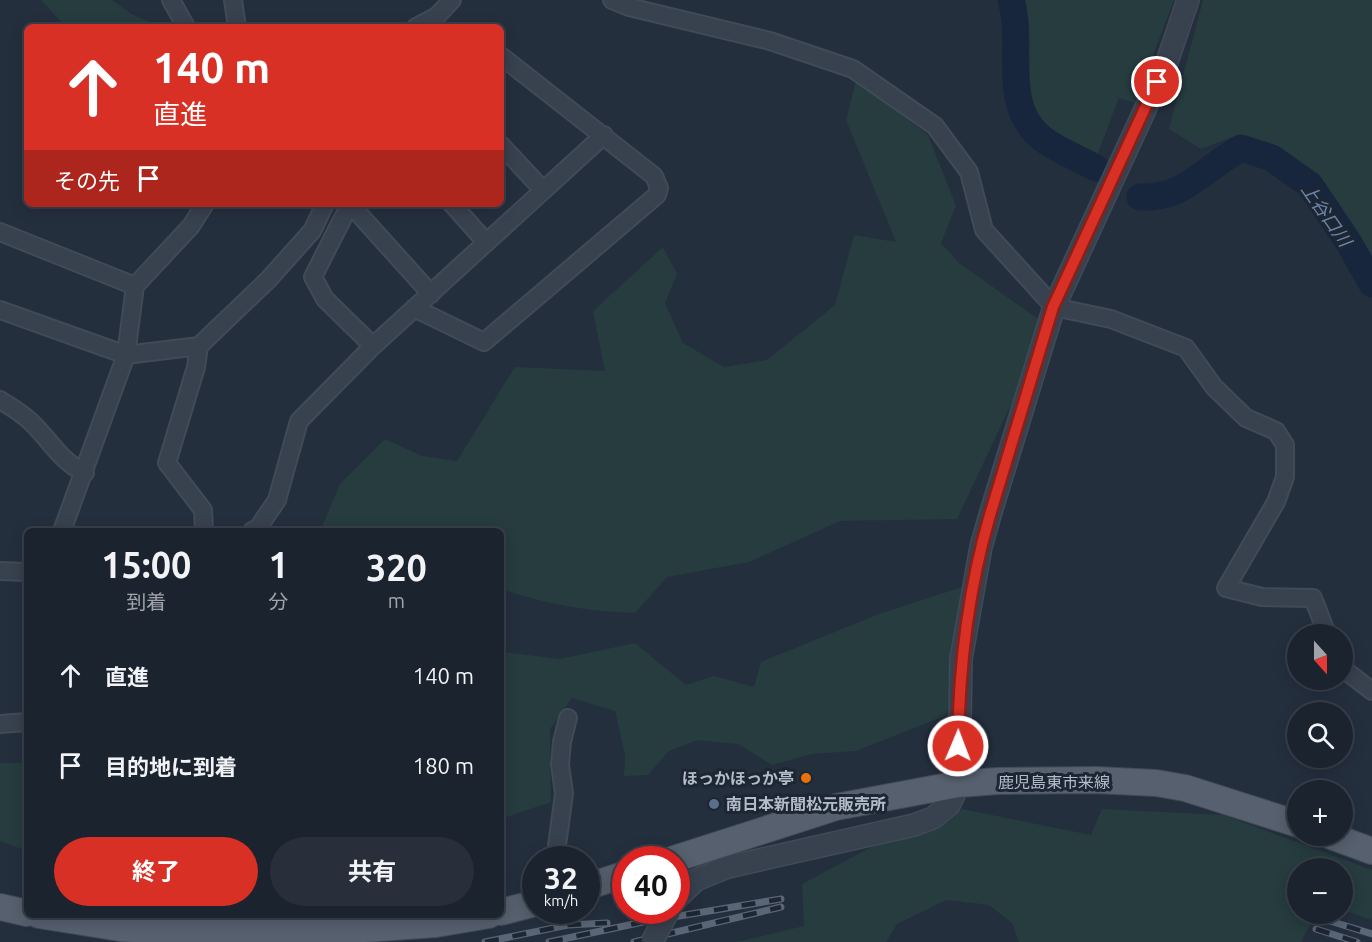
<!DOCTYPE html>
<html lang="ja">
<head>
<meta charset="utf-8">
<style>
  :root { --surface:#1b232e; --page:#282f3a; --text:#f1f3f6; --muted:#a0a4aa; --line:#39404a; --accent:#d93025 }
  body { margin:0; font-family:Ubuntu,"Noto Sans JP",sans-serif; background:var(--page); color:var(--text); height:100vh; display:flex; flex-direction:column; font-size:22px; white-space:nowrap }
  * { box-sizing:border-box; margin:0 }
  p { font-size:20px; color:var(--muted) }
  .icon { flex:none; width:33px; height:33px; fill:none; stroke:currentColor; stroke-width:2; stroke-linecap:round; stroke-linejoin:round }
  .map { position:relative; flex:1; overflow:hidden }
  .panel { position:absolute; left:24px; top:528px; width:480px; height:390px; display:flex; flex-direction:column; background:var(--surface); border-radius:9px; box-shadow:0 3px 15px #0003,0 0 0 2px var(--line) }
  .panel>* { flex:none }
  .guide { position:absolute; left:24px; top:24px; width:480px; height:183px; border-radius:9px; box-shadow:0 3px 15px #0003,0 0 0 2px var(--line); background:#d93025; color:#fff; overflow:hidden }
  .needle { width:39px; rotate:159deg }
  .controls { position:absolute; left:1287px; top:624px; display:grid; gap:12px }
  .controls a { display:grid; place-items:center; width:66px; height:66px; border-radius:50%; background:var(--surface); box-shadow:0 3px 15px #0003,0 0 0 2px var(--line); font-size:30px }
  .speed { position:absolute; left:522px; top:846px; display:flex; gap:12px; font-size:30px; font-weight:700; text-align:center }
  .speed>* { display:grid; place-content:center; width:78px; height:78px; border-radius:50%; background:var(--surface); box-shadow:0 3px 15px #0003,0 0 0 2px var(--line); line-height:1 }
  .speed small { font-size:15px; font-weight:400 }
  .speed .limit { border:9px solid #d22; background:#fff; color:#111 }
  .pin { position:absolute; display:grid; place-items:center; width:51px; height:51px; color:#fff; margin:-26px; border:3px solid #fff; border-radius:50%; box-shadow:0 2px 6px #0007 }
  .me { position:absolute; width:66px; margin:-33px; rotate:1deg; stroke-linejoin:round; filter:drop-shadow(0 0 4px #0008) }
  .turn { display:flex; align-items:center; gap:21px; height:126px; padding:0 30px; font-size:27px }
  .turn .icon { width:78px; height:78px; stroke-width:2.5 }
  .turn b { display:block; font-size:42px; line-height:51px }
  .then { display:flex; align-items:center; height:57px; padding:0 30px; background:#0003; gap:12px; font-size:22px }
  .eta { display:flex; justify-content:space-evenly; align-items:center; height:102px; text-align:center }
  .eta b { font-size:36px; font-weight:700; line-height:42px }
  .button { display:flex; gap:12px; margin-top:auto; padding:12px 30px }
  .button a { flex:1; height:69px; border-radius:36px; background:var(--accent); color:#fff; font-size:24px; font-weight:700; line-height:69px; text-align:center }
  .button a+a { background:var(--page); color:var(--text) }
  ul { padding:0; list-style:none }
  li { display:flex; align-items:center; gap:18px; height:90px; padding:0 30px }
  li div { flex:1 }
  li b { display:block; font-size:22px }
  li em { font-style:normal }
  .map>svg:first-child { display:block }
</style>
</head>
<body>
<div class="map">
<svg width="1372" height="942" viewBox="0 0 1372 942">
  <rect width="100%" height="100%" fill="#242f3e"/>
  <path fill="#263c3f" d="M 41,0 L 112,0 L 131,14 L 163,27 L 66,27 Z
    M 1017,0 L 1174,0 L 1135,103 L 1119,98 L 1096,158 C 1078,149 1048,140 1035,123 C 1013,93 1026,36 1017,0 Z
    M 1203,0 L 1372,0 L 1372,267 L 1320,184 L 1283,152 L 1229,138 L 1201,149 L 1169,129 Z
    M 856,80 L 928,135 L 956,206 L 941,243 L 959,263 L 1048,326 L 957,519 L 840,521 L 749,562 L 667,577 L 635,613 C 588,612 546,604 501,589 L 501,531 L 320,531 L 340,484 L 385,439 L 422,456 L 457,461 L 515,367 L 605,371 L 593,311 L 663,247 L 677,274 L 665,303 L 683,343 L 724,367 L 767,360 L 835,305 L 854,235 L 896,242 L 846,120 Z
    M 962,587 L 947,715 L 856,751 L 812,754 L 772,765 L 738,744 L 698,740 L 669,751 L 648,775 L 624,776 L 625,755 L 615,711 L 572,698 L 550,729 L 551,802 L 501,819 L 501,648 L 504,652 L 560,659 L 635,643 L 686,685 L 714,676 L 754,687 L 761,662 L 879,614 Z
    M 0,763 L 27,763 L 27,851 L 0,841 Z
    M 962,809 L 1091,835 L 1102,809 L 1223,815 L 1372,870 L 1372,920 L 1343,910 L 1342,868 L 1298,868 L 1298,914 L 1316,914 L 1301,942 L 1019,942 L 1012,923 L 989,905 L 946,900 L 897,924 L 886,942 L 737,942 L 804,926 L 802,884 L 894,835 L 944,825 Z"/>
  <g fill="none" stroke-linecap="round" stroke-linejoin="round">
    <path stroke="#17263c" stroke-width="27" d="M 1011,0 C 1025,46 998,110 1047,142 C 1062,152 1080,159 1096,168
      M 1140,197 C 1185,199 1203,169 1241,148 L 1272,158 L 1310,185 L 1349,243 L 1372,284"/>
    <g stroke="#414a57" stroke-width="20">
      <path id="minor" d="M 171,0 L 186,27
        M 233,0 L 237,27
        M 612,0 L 629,7 L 770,41 L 853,69 L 935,126 L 969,172 L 984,230 L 1054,307 L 1111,319 L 1186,348 L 1214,387 L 1246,418 L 1276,431 L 1285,445 L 1285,477 L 1276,502 L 1226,588 L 1262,597 L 1313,598 L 1327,634
        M 416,27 L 437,16 L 452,0
        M 501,145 L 543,190
        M 452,204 L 485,241
        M 0,232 L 135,286 L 126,355 L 62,531
        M 135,286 L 191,226 L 205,204
        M 414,308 L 484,342 L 657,195 L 659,188 L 654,176 L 501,56
        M 0,310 L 126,355 L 199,346 L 268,280 L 312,231 L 325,204
        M 199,346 L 196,367 L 167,463 L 203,510 L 204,531
        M 373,346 L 325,299 L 313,277 L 350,204 L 431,294
        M 0,400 C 10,406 23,414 31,422 C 51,441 60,461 85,473
        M 252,531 L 258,528 L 277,500 L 299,421 L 373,346 L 604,135
        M 0,571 L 27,572
        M 1342,668 L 1372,691
        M 0,724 L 27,722
        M 555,860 L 564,794 L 560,764 L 562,742 L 568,718"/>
    </g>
    <g stroke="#414a57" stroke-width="24">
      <path id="tertiary" d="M 676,899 L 696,880 L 728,867 L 914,825 L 933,818 L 949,805 L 959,784 L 961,659 L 981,547 L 990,515 L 1054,307 L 1167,62 L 1188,0"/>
    </g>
    <g stroke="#414a57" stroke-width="28">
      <path id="primary" d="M 1331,836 L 1372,851
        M 671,860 L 836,807 L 959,784 L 997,781 L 1096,780 L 1156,783 L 1185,788 L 1298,824
        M 586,887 L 626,874
        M 0,907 L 27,913
        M 501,912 L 536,903
        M 39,915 L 120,928 L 173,932 L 351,930 L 436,924 L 489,915"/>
    </g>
    <use href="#minor" stroke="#38414e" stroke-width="16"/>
    <use href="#tertiary" stroke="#38414e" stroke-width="21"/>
    <use href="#primary" stroke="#56606e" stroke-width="26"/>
    <g stroke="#5a6575" stroke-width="7">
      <path id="rail" d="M 1320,918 L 1372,934
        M 1316,929 L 1357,942
        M 485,942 L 568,925 L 607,923
        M 549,942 L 643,922 L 781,899
        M 634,942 L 781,907"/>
    </g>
    <use href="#rail" stroke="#1d2633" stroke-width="4.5" stroke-dasharray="14" stroke-linecap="butt"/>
    <g stroke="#414a57" stroke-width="24" stroke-linecap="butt">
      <path id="tertiary-bridge" d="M 652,942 L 669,910"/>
    </g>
    <use href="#tertiary-bridge" stroke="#38414e" stroke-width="21"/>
  </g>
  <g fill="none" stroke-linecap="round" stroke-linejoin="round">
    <g stroke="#8d1f18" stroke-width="15">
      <path id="route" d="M 958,746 C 959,668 968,590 990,515 L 1053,307 L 1157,82"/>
    </g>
    <use href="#route" stroke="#d93025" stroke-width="10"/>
  </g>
  <circle fill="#e8710a" stroke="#1d2633" stroke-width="2" cx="806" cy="778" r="6"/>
  <circle fill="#5c6f8a" stroke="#1d2633" stroke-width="2" cx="714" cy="804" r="6"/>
  <g text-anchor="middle" stroke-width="6" stroke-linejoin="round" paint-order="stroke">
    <g font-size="16" font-weight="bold" fill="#b4bcc9" stroke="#1d2633" text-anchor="end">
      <text x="794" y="784">ほっかほっか亭</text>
      <text x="726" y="810" text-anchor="start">南日本新聞松元販売所</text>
    </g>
    <g font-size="16" fill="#b4bcc9" stroke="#1d2633">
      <text x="1054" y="788">鹿児島東市来線</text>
    </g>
    <g font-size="18" font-style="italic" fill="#6d86a8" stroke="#1d2633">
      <text transform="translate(1326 215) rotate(55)" y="6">上谷口川</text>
    </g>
  </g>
</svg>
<div class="controls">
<a><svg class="needle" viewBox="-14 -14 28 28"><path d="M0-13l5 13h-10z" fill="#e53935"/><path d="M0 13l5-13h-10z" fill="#a0a4aa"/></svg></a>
<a><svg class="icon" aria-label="search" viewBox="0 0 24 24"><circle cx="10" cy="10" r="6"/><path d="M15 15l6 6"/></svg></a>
<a>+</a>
<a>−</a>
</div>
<div class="speed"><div>32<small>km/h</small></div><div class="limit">40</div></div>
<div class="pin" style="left:1157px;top:82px;background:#d93025"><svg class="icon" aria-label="arrive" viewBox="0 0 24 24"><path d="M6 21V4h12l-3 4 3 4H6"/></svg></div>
<svg class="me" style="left:958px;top:746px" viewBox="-20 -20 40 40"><circle r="17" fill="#d93025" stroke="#fff" stroke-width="3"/><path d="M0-11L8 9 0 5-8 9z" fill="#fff"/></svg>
<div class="guide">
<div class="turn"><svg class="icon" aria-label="ahead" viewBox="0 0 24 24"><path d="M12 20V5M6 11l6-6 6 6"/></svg><div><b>140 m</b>直進</div></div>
<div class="then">その先<svg class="icon" aria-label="arrive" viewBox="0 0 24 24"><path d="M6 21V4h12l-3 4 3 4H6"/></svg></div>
</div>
<section class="panel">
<div class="eta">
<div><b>15:00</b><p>到着</p></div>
<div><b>1</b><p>分</p></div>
<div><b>320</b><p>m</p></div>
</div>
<ul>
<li><svg class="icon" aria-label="ahead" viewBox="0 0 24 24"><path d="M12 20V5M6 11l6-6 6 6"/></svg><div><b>直進</b></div><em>140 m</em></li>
<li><svg class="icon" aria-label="arrive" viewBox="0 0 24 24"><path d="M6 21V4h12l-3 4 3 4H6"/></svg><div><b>目的地に到着</b></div><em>180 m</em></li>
</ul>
<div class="button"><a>終了</a><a>共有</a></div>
</section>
</div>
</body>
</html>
